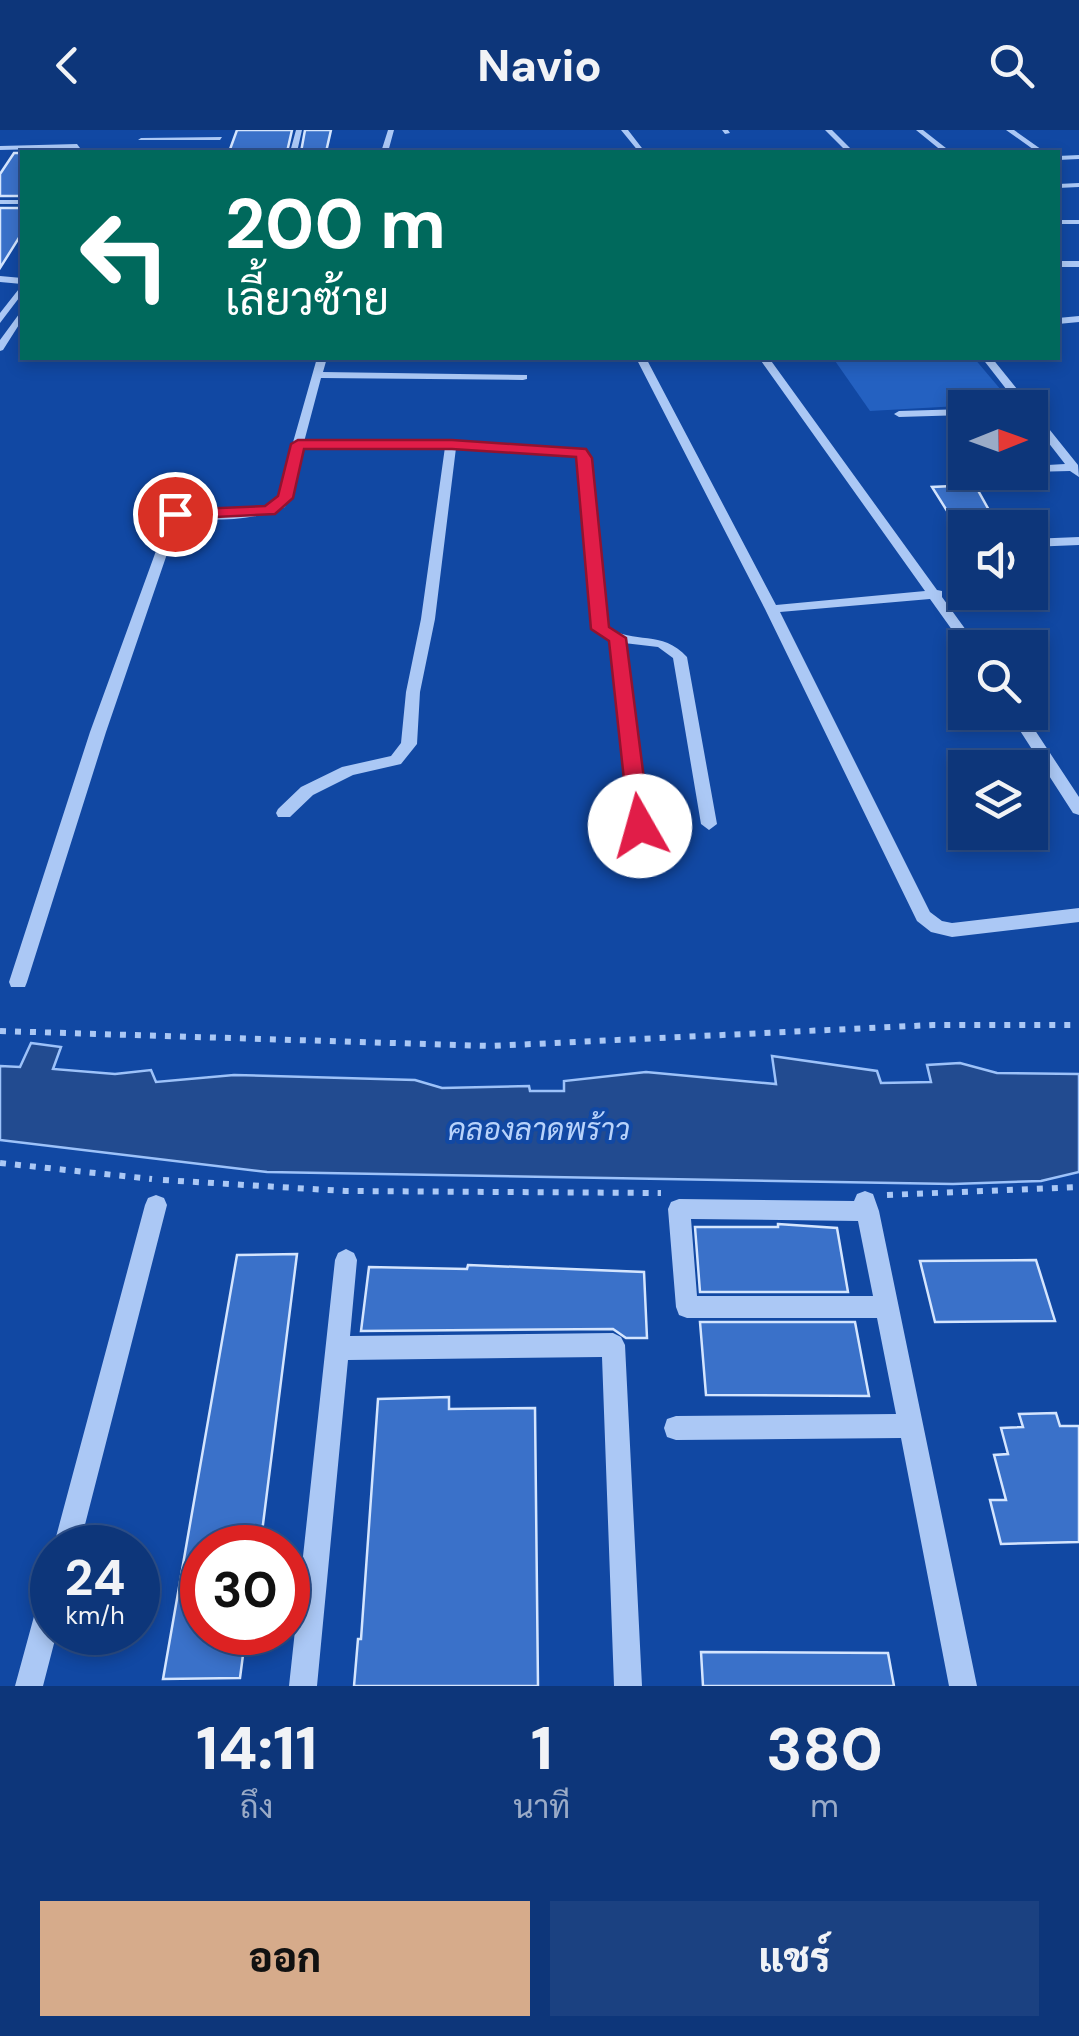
<!DOCTYPE html>
<html lang="th">
<head>
<meta charset="utf-8">
<style>
  :root { --surface:#0d367a; --page:#1b4181; --text:#f1f3f6; --muted:#9aabc7; --line:#2d508b; --accent:#d6ab8b }
  body { margin:0; font-family:"DM Sans",Sarabun,sans-serif; background:var(--page); color:var(--text); height:100vh; display:flex; flex-direction:column; font-size:38px; white-space:nowrap }
  * { box-sizing:border-box; margin:0 }
  p { font-size:32px; color:var(--muted) }
  .icon { flex:none; width:55px; height:55px; fill:none; stroke:currentColor; stroke-width:2; stroke-linecap:round; stroke-linejoin:round }
  .map { position:relative; height:1556px; overflow:hidden }
  .drawer { display:flex; flex-direction:column; background:var(--surface); flex:1 }
  .drawer>* { flex:none }
  .banner { position:absolute; left:20px; top:20px; width:1040px; height:210px; border-radius:0px; box-shadow:0 5px 15px #0003,0 0 0 2px var(--line); background:#00695c; color:#fff; overflow:hidden }
  .needle { width:65px; rotate:89deg }
  .controls { position:absolute; left:948px; top:260px; display:grid; gap:20px }
  .controls a { display:grid; place-items:center; width:100px; height:100px; border-radius:0px; background:var(--surface); box-shadow:0 5px 15px #0003,0 0 0 2px var(--line); font-size:50px }
  .speed { position:absolute; left:30px; top:1395px; display:flex; gap:20px; font-size:50px; font-weight:700; text-align:center }
  .speed>* { display:grid; place-content:center; width:130px; height:130px; border-radius:50%; background:var(--surface); box-shadow:0 5px 15px #0003,0 0 0 2px var(--line); line-height:1 }
  .speed small { font-size:25px; font-weight:400 }
  .speed .limit { border:15px solid #d22; background:#fff; color:#111 }
  .pin { position:absolute; display:grid; place-items:center; width:85px; height:85px; color:#fff; margin:-42px; border:5px solid #fff; border-radius:50%; box-shadow:0 2px 10px #0007 }
  .me { position:absolute; width:110px; margin:-55px; rotate:353deg; stroke-linejoin:round; filter:drop-shadow(0 0 8px #0008) }
  .turn { display:flex; align-items:center; gap:35px; height:210px; padding:0 40px; font-size:45px }
  .turn .icon { width:130px; height:130px; stroke-width:2.5 }
  .turn b { display:block; font-size:70px; line-height:85px }
  .eta { display:flex; justify-content:space-evenly; align-items:center; height:170px; text-align:center }
  .eta b { font-size:60px; font-weight:800; line-height:70px }
  .primary-button { display:flex; gap:20px; margin-top:auto; padding:20px 40px }
  .primary-button a { flex:1; height:115px; border-radius:0px; background:var(--accent); color:#111; font-size:40px; font-weight:800; line-height:115px; text-align:center }
  .primary-button a+a { background:var(--page); color:var(--text) }
  header { display:flex; justify-content:space-between; align-items:center; height:130px; padding:0 40px; background:var(--surface); font-size:45px; font-weight:800 }
  .map>svg:first-child { display:block }
</style>
</head>
<body>
<header><svg class="icon" aria-label="back" viewBox="0 0 24 24"><path d="M15 5l-7 7 7 7"/></svg>Navio<svg class="icon" aria-label="search" viewBox="0 0 24 24"><circle cx="10" cy="10" r="6"/><path d="M15 15l6 6"/></svg></header>
<div class="map">
<svg width="1079" height="1556" viewBox="0 0 1079 1556">
  <rect width="100%" height="100%" fill="#1148a3"/>
  <path fill="#2461c1" d="M 833,228 L 974,228 L 1012,273 L 870,281 Z"/>
  <path fill="#224b90" stroke="#9dc2f9" stroke-width="2.5" d="M 31,913 L 61,917 L 53,939 L 115,944 L 151,940 L 156,952 L 234,945 L 415,950 L 442,958 L 529,956 L 530,961 L 564,961 L 564,951 L 646,942 L 776,954 L 772,926 L 877,941 L 881,953 L 931,952 L 927,935 L 960,933 L 997,943 L 1079,944 L 1079,1042 L 1041,1051 L 953,1054 L 267,1042 L 0,1010 L 0,936 L 20,937 Z"/>
  <path fill="#3a71c9" stroke="#d4e5fe" stroke-width="2.5" d="M 237,0 L 292,0 L 287,22 L 229,22 Z
    M 305,0 L 331,0 L 326,22 L 301,22 Z
    M 14,23 L 22,23 L 22,66 L 0,66 L 0,44 Z
    M 0,78 L 22,78 L 22,103 L 0,138 Z
    M 975,355 L 990,382 L 949,384 L 932,357 Z
    M 778,1094 L 837,1098 L 848,1162 L 700,1162 L 695,1097 L 778,1097 Z
    M 297,1124 L 260,1418 L 202,1418 L 202,1502 L 246,1502 L 240,1548 L 163,1549 L 237,1125 Z
    M 1036,1130 L 1055,1191 L 935,1192 L 920,1131 Z
    M 468,1135 L 644,1142 L 647,1208 L 626,1208 L 613,1199 L 361,1201 L 369,1137 L 467,1139 Z
    M 700,1192 L 855,1192 L 869,1266 L 706,1265 Z
    M 449,1267 L 449,1279 L 535,1278 L 538,1556 L 354,1556 L 358,1509 L 361,1509 L 378,1269 Z
    M 1056,1283 L 1060,1296 L 1079,1296 L 1079,1412 L 1001,1414 L 990,1370 L 1006,1370 L 994,1325 L 1008,1324 L 1001,1298 L 1023,1297 L 1019,1284 Z
    M 701,1522 L 888,1523 L 894,1556 L 703,1556 Z"/>
  <g fill="none" stroke-linecap="round" stroke-linejoin="round">
    <path stroke="#abc8f5" stroke-width="6" stroke-dasharray="6 9" stroke-linecap="butt" d="M 0,901 L 491,916 L 933,895 L 1079,895
      M 0,1033 L 152,1049
      M 163,1050 L 345,1061 L 661,1063
      M 887,1065 L 1079,1057"/>
    <path fill="#abc8f5" fill-rule="evenodd" d="M 296,0 L 302,0 L 297,22 L 290,22 Z
      M 388,0 L 394,0 L 388,22 L 381,22 Z
      M 621,0 L 628,0 L 645,22 L 639,22 Z
      M 722,0 L 728,0 L 730,3 L 725,4 Z
      M 825,0 L 832,0 L 854,22 L 847,22 Z
      M 916,0 L 923,0 L 951,22 L 943,22 Z
      M 1006,0 L 1014,0 L 1045,22 L 1037,22 Z
      M 222,7 L 220,10 L 138,10 L 141,8 Z
      M 77,14 L 80,18 L 0,20 L 0,16 Z
      M 1079,25 L 1079,29 L 1058,30 L 1058,26 Z
      M 1079,53 L 1079,57 L 1058,58 L 1058,54 Z
      M 0,70 L 22,70 L 22,74 L 0,74 Z
      M 1058,90 L 1079,90 L 1079,94 L 1058,94 Z
      M 1058,131 L 1079,131 L 1079,137 L 1058,137 Z
      M 0,146 L 22,148 L 22,154 L 0,152 Z
      M 22,155 L 22,164 L 0,193 L 0,183 Z
      M 22,180 L 22,190 L 3,220 L 0,221 L 0,210 Z
      M 1079,186 L 1079,192 L 1058,194 L 1058,188 Z
      M 317,228 L 327,228 L 323,242 L 527,245 L 527,249 L 523,250 L 321,248 L 304,312 L 451,311 L 585,321 L 607,497 C 634,515 662,499 687,527 L 717,694 L 709,700 L 701,694 L 673,528 L 658,517 L 624,513 L 647,696 L 639,702 L 631,696 L 610,510 L 593,499 L 576,326 L 456,318 L 435,489 L 420,562 L 417,614 L 401,634 L 353,645 L 313,665 L 290,687 L 278,687 L 276,683 L 278,679 L 301,657 L 342,637 L 391,626 L 401,613 L 406,562 L 421,489 L 445,317 L 302,318 L 285,377 C 251,392 216,390 179,389 L 106,602 L 27,852 L 25,857 L 11,857 L 9,852 L 90,602 L 168,388 L 155,388 L 149,384 L 155,380 C 195,381 238,389 276,372 Z
      M 636,228 L 646,228 L 776,475 L 925,461 L 759,228 L 769,228 L 937,460 L 942,461 L 942,467 L 979,518 L 965,518 L 930,469 L 780,482 L 930,782 L 942,791 L 952,793 L 1079,778 L 1079,792 L 952,807 L 931,802 L 917,791 L 765,479 Z
      M 982,228 L 992,228 L 1078,335 L 1079,347 L 1070,341 L 1030,342 L 1030,336 L 1065,334 L 1030,289 L 1030,278 L 1021,278 Z
      M 965,279 L 965,285 L 899,287 L 894,284 L 899,281 Z
      M 953,338 L 965,338 L 965,342 L 970,342 L 949,343 L 947,341 Z
      M 1079,407 L 1079,415 L 1030,417 L 1030,409 Z
      M 1008,582 L 1023,582 L 1079,667 L 1079,685 L 1073,683 Z
      M 865,1061 L 873,1064 L 879,1081 L 977,1556 L 949,1556 L 901,1308 L 676,1310 L 667,1307 L 664,1298 L 667,1289 L 676,1286 L 896,1284 L 877,1188 L 687,1188 L 679,1185 L 676,1177 L 668,1079 L 671,1072 L 679,1069 L 854,1071 L 857,1064 ZM 691,1089 L 858,1091 L 873,1166 L 697,1166 Z
      M 156,1065 L 164,1068 L 167,1075 L 79,1418 L 53,1418 L 145,1075 L 148,1068 Z
      M 346,1119 L 354,1123 L 357,1130 L 350,1206 L 613,1203 L 621,1207 L 625,1215 L 642,1556 L 614,1556 L 602,1227 L 348,1230 L 317,1556 L 289,1556 L 335,1130 L 338,1123 Z
      M 52,1455 L 52,1502 L 57,1502 L 43,1556 L 15,1556 L 39,1468 L 42,1458 Z"/>
  </g>
  <path fill="#e11d48" stroke="#92132f" stroke-width="2.5" d="M 298,310 L 452,310 L 586,319 L 592,328 L 609,497 L 626,508 L 650,696 L 647,701 L 632,701 L 629,696 L 609,511 L 591,499 L 576,327 L 452,319 L 304,319 L 293,368 L 275,384 L 175,389 L 167,384 L 175,380 L 265,376 L 278,366 L 291,314 Z"/>
  <g text-anchor="middle" stroke-width="8" stroke-linejoin="round" paint-order="stroke">
    <g font-size="30" font-style="italic" fill="#b8d3fb" stroke="#1148a3">
      <text x="539" y="1010">คลองลาดพร้าว</text>
    </g>
  </g>
</svg>
<div class="controls">
<a><svg class="needle" viewBox="-14 -14 28 28"><path d="M0-13l5 13h-10z" fill="#e53935"/><path d="M0 13l5-13h-10z" fill="#9aabc7"/></svg></a>
<a><svg class="icon" aria-label="sound" viewBox="0 0 24 24"><path d="M4 9h4l5-4v14l-5-4H4zM17 9q2 3 0 6"/></svg></a>
<a><svg class="icon" aria-label="search" viewBox="0 0 24 24"><circle cx="10" cy="10" r="6"/><path d="M15 15l6 6"/></svg></a>
<a><svg class="icon" aria-label="layers" viewBox="0 0 24 24"><path d="M12 4l9 5-9 5-9-5zM3 14l9 5 9-5"/></svg></a>
</div>
<div class="speed"><div>24<small>km/h</small></div><div class="limit">30</div></div>
<div class="pin" style="left:175px;top:384px;background:#d93025"><svg class="icon" aria-label="arrive" viewBox="0 0 24 24"><path d="M6 21V4h12l-3 4 3 4H6"/></svg></div>
<svg class="me" style="left:640px;top:696px" viewBox="-20 -20 40 40"><circle r="19" fill="#fff"/><path d="M0-13L10 11 0 6-10 11z" fill="#e11d48"/></svg>
<div class="banner">
<div class="turn"><svg class="icon" aria-label="left" viewBox="0 0 24 24"><path d="M17 20v-9H6M10 6l-5 5 5 5"/></svg><div><b>200 m</b>เลี้ยวซ้าย</div></div>
</div>
</div>
<section class="drawer">
<div class="eta">
<div><b>14:11</b><p>ถึง</p></div>
<div><b>1</b><p>นาที</p></div>
<div><b>380</b><p>m</p></div>
</div>
<div class="primary-button"><a>ออก</a><a>แชร์</a></div>
</section>
</body>
</html>
